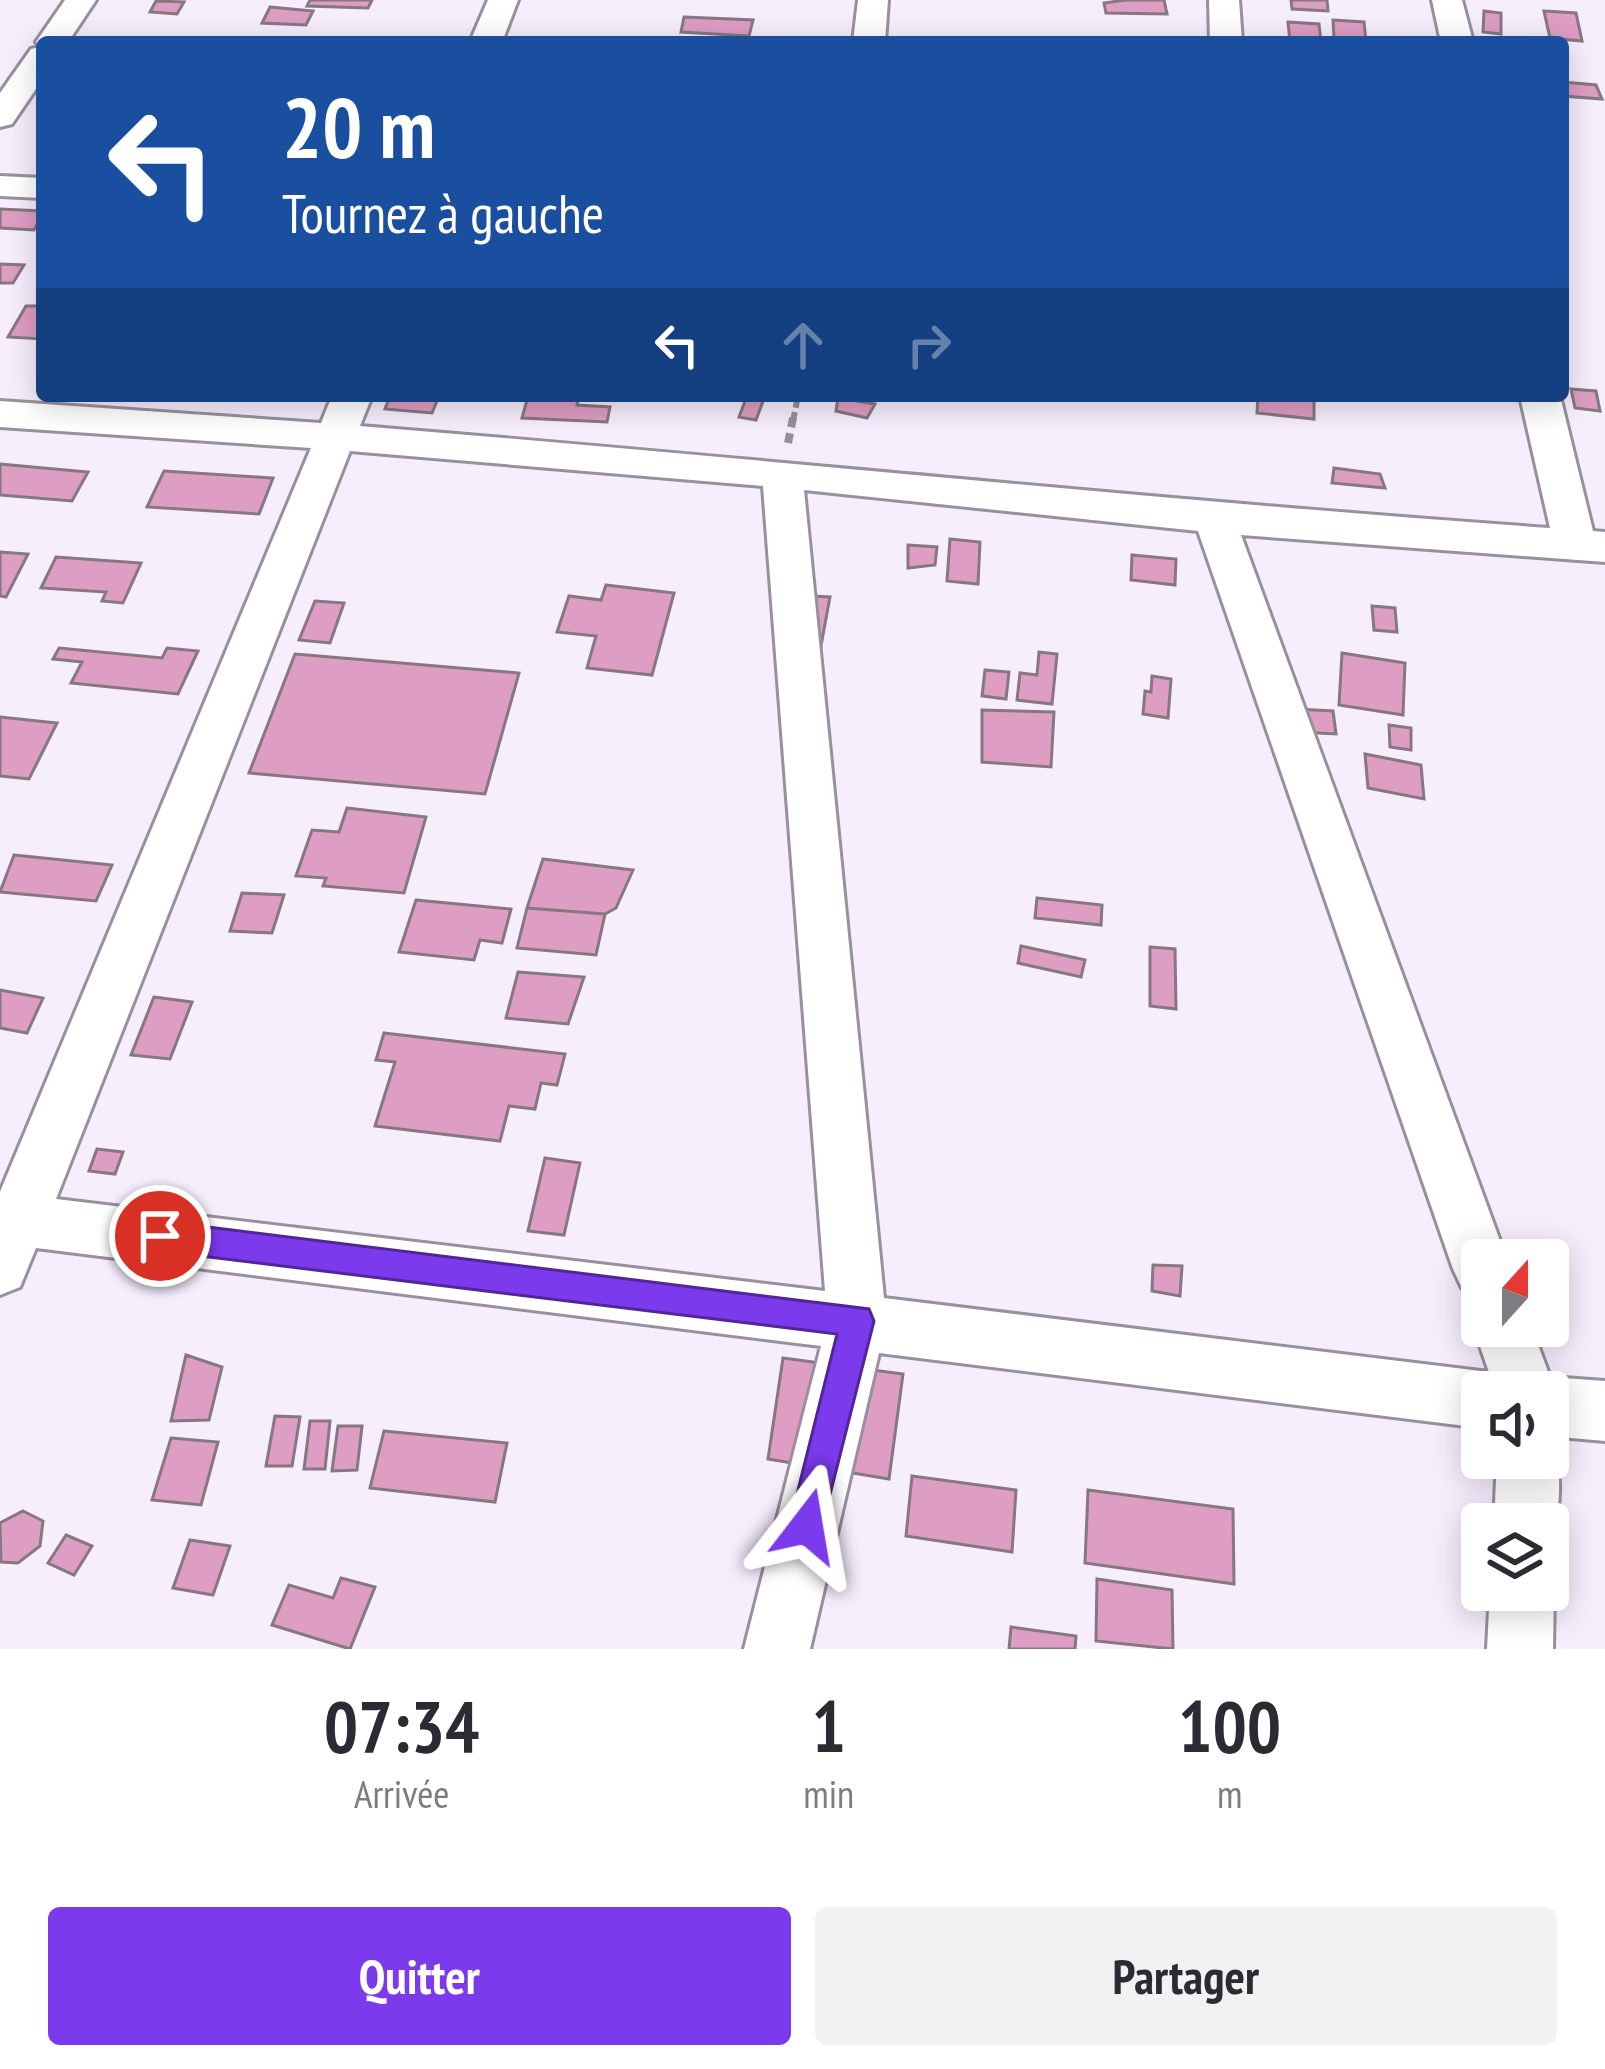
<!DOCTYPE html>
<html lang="fr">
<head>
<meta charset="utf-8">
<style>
  :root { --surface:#fff; --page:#f2f2f3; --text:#2b2b33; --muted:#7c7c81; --accent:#7c3aed }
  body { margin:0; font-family:"PT Sans Narrow",sans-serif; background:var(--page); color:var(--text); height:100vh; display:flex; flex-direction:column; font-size:45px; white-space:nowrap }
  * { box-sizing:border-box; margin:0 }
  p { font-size:39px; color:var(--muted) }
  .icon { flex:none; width:66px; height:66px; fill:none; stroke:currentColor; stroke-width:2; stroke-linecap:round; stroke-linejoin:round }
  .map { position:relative; height:1649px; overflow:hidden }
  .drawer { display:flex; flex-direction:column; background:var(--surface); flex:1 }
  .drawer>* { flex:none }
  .guide { position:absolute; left:36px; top:36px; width:1533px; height:366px; border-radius:12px; box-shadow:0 6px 30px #0003; background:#1a4fa0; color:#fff; overflow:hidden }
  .needle { width:78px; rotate:21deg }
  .buttons { position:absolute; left:1461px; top:1239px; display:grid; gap:24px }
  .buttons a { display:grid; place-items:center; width:108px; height:108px; border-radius:12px; background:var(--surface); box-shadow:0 6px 30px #0003; font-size:60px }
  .pin { position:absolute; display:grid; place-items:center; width:102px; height:102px; color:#fff; margin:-51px; border:6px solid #fff; border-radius:50%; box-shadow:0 3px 12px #0007 }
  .me { position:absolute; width:132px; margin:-66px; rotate:14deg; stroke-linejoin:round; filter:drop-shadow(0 0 9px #0008) }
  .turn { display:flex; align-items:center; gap:42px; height:252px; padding:0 48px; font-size:54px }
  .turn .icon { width:156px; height:156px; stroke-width:2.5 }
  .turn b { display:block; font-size:84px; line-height:102px }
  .lanes { display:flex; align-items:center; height:114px; padding:0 48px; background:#0003; justify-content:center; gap:60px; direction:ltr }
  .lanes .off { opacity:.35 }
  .eta { display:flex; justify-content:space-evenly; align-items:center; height:204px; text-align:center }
  .eta b { font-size:72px; font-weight:600; line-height:84px }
  .action { display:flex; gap:24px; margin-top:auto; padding:24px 48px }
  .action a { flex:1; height:138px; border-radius:12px; background:var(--accent); color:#fff; font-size:48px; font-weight:600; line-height:138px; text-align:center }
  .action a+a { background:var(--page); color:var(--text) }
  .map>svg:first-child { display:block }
</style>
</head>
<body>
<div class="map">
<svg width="1605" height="1649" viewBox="0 0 1605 1649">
  <rect width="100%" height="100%" fill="#f6edfd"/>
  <path fill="#de9dc3" stroke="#87777f" stroke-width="3" d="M 310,0 L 372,0 L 368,8 L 307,6 Z
    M 1126,0 L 1164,0 L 1167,14 L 1106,13 L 1104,3 Z
    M 1291,0 L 1327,0 L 1328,11 L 1292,9 Z
    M 156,1 L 184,2 L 177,14 L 150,12 Z
    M 270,7 L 313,11 L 306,25 L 262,23 Z
    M 1484,11 L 1501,13 L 1501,34 L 1483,32 Z
    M 1544,11 L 1576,13 L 1582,41 L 1550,38 Z
    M 684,17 L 753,20 L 749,36 L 681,32 Z
    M 1333,20 L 1364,22 L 1366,41 L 1334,39 Z
    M 1288,22 L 1319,24 L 1321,42 L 1290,42 Z
    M 1563,82 L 1596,85 L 1602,99 L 1563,96 Z
    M 0,209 L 42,211 L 42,215 L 34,230 L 0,228 Z
    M 0,264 L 24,265 L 13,283 L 0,283 Z
    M 26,306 L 42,306 L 42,339 L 8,337 Z
    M 1571,389 L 1596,391 L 1600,411 L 1575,408 Z
    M 390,396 L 439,396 L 432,413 L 385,409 Z
    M 528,396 L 579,396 L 577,405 L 610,407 L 607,422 L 522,418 Z
    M 747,396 L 765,396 L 756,420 L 739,417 Z
    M 1258,396 L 1314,396 L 1314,419 L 1257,413 Z
    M 838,398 L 875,404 L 867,418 L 836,411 Z
    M 0,464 L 88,472 L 72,501 L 0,495 Z
    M 1334,468 L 1380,474 L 1385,488 L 1332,483 Z
    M 164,471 L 273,478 L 259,514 L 147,507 Z
    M 950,539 L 980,542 L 978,584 L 947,581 Z
    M 908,545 L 937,547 L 935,565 L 908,568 Z
    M 0,552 L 28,554 L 6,597 L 0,596 Z
    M 1132,555 L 1176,559 L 1175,585 L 1131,580 Z
    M 56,557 L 141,563 L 123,603 L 102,601 L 106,592 L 41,588 Z
    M 606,585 L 674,593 L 652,675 L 587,668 L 596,636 L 557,632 L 569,596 L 601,600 Z
    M 812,596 L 830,597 L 818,662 Z
    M 315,601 L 344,603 L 330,643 L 299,640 Z
    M 1372,606 L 1395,608 L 1397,632 L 1374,630 Z
    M 59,648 L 162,658 L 167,648 L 198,651 L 178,694 L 71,683 L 82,662 L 53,659 Z
    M 1039,652 L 1057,654 L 1052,704 L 1017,700 L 1020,673 L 1037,675 Z
    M 1342,653 L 1405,663 L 1403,715 L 1339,705 Z
    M 295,654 L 519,673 L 485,794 L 249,773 Z
    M 985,670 L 1009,672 L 1006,699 L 982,696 Z
    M 1152,676 L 1171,679 L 1168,718 L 1143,714 L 1145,691 L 1151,692 Z
    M 1277,708 L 1333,711 L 1336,734 L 1280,731 Z
    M 982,710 L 1054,712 L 1051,767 L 982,762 Z
    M 0,717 L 57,723 L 29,779 L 0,776 Z
    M 1389,725 L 1411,728 L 1411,750 L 1390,747 Z
    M 1365,754 L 1421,765 L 1424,799 L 1368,788 Z
    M 347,808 L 426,817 L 404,893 L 323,886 L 326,878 L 296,876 L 312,830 L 339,832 Z
    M 14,855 L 112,865 L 96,901 L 0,892 Z
    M 543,859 L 633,870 L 616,908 L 605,914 L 527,908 Z
    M 242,893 L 284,895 L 272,933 L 230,931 Z
    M 1037,898 L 1102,905 L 1101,925 L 1035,918 Z
    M 416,900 L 511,909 L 502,943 L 480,940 L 474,960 L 399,952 Z
    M 527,908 L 605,914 L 596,955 L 517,948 Z
    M 1021,946 L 1085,960 L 1081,977 L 1018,963 Z
    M 1150,947 L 1175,949 L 1176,1009 L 1150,1006 Z
    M 518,972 L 584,977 L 568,1024 L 506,1018 Z
    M 0,990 L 43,998 L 27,1033 L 0,1028 Z
    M 154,997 L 192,1002 L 170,1059 L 131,1055 Z
    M 384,1033 L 565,1054 L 557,1085 L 541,1083 L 535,1109 L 509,1106 L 500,1141 L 375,1126 L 395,1062 L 376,1060 Z
    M 97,1149 L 123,1152 L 115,1174 L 89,1171 Z
    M 545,1158 L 580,1163 L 564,1235 L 528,1231 Z
    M 1153,1265 L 1182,1266 L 1180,1296 L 1152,1291 Z
    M 186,1355 L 222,1367 L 209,1420 L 171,1421 Z
    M 783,1358 L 903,1374 L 889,1479 L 768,1459 Z
    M 275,1416 L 300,1417 L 292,1466 L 266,1466 Z
    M 310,1421 L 330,1421 L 325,1469 L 304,1469 Z
    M 338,1426 L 362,1426 L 357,1470 L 332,1471 Z
    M 384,1431 L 507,1443 L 495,1502 L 370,1488 Z
    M 171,1438 L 218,1442 L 201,1505 L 152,1500 Z
    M 912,1476 L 1016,1490 L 1012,1552 L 906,1536 Z
    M 1088,1490 L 1233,1509 L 1234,1584 L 1085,1563 Z
    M 23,1511 L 43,1521 L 40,1546 L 18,1563 L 1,1562 L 0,1523 Z
    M 66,1535 L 92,1546 L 74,1575 L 48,1563 Z
    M 190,1540 L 230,1546 L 213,1595 L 173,1588 Z
    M 341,1578 L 375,1587 L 350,1649 L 272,1625 L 289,1585 L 333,1598 Z
    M 1097,1579 L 1172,1590 L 1173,1649 L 1096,1641 Z
    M 1011,1627 L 1076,1636 L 1075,1649 L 1009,1649 Z"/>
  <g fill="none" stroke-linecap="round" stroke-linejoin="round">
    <g stroke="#99909e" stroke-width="6">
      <path id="minor" d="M 65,0 L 96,0 L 68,42 L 42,42 L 42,80 L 12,124 L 0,127 L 0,93 L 31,49 L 40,47 L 36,42 Z
        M 488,0 L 518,0 L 502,42 L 470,42 Z
        M 858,0 L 888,0 L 885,42 L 853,42 Z
        M 1209,0 L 1239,0 L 1242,42 L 1210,42 Z
        M 1432,0 L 1462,0 L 1473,42 L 1441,42 Z
        M 0,176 L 42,178 L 42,198 L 0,196 Z
        M 332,396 L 372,396 L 360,426 C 757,458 1153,500 1550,528 L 1520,396 L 1560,396 L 1593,531 L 1605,532 L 1605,562 L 1241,535 L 1507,1260 L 1482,1260 L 1482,1296 L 1462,1288 L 1453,1269 L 1198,531 L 804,490 L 884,1298 L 1489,1372 L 1473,1326 L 1482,1306 L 1482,1326 L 1531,1326 L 1550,1377 L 1605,1381 L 1605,1441 L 1548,1436 L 1548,1392 L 1482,1392 L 1482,1428 L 879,1353 L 810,1649 L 744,1649 L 821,1346 L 36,1248 L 20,1287 L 0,1295 L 0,1192 L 311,448 L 0,427 L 0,401 L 321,423 ZM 350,451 L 763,486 L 825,1291 L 56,1199 Z
        M 1550,1436 C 1563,1469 1562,1511 1548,1544 L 1548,1524 L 1494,1524 L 1497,1458 L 1548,1458 Z
        M 1548,1576 L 1554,1590 L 1553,1649 L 1487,1649 L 1490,1590 L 1548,1590 Z"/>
    </g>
    <path stroke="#968f9b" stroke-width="6" stroke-dasharray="9 4.5" stroke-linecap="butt" d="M 793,421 L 798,396"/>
    <path stroke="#968f9b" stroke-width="8" stroke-dasharray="10 6" stroke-linecap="butt" d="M 788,443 L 793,418"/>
    <use href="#minor" fill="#fff" fill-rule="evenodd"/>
  </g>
  <path fill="#7c3aed" stroke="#51269a" stroke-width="3" d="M 160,1221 L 869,1309 L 874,1321 L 819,1538 L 807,1544 L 794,1538 L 789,1526 L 837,1334 L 160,1251 L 149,1247 L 144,1236 L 149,1226 Z"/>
</svg>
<div class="buttons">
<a><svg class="needle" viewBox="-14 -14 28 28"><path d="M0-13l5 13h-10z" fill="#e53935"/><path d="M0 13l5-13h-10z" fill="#7c7c81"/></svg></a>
<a><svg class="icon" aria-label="sound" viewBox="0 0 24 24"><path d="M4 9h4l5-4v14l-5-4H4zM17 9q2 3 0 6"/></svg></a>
<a><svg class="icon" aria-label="layers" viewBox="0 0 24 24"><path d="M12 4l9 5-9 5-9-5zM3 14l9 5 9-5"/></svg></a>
</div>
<div class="pin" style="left:160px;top:1236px;background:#d93025"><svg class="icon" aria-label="arrive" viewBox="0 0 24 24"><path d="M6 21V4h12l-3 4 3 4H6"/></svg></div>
<svg class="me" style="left:807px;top:1526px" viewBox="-20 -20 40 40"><path d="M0-17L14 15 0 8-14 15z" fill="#7c3aed" stroke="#fff" stroke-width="4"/></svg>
<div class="guide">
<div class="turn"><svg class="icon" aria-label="left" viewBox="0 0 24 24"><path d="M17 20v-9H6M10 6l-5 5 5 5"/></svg><div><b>20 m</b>Tournez à gauche</div></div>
<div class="lanes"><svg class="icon" aria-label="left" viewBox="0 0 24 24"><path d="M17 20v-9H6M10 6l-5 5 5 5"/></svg><svg class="icon off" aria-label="ahead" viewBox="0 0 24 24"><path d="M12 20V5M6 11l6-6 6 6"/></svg><svg class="icon off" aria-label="right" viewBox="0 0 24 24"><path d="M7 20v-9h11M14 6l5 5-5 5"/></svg></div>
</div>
</div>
<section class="drawer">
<div class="eta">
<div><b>07:34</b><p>Arrivée</p></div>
<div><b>1</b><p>min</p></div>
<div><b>100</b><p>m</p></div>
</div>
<div class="action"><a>Quitter</a><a>Partager</a></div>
</section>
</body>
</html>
